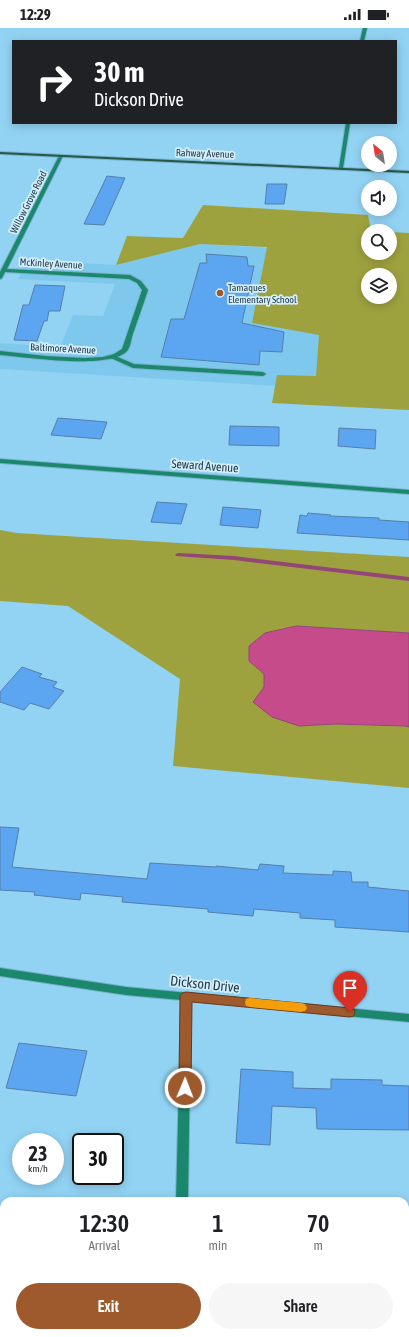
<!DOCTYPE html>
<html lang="en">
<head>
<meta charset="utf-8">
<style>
  :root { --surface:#fff; --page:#f6f6f6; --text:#202124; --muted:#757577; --accent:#9e592d }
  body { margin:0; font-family:"Asap Condensed",sans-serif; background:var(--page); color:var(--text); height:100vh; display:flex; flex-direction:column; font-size:15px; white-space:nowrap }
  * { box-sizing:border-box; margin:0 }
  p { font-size:13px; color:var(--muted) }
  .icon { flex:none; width:22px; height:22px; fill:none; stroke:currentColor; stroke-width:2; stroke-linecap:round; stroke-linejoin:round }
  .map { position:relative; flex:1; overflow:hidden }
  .side { position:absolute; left:0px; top:1169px; width:409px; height:140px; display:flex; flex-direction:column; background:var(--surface); border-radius:12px 12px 0 0; box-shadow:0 2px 10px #0003 }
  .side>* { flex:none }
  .hud { position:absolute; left:12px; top:12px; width:385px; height:84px; border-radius:0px; box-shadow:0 2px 10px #0003; background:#202124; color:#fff; overflow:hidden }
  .needle { width:26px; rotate:330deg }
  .controls { position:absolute; left:361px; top:108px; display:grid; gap:8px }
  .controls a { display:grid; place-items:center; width:36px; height:36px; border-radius:50%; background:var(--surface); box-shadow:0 2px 10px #0003; font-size:20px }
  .speed { position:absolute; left:12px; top:1105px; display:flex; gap:8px; font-size:20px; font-weight:700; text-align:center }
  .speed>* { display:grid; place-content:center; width:52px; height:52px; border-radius:50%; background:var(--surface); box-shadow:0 2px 10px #0003; line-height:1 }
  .speed small { font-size:10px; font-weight:400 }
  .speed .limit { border:2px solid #111; border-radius:6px; background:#fff; color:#111 }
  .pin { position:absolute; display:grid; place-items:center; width:34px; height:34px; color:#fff; margin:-41px -17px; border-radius:50% 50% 50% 0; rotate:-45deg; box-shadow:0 0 4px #0007 }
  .pin .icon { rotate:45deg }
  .me { position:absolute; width:44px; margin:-22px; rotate:1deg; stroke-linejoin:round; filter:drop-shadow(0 0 3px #0008) }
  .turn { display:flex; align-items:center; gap:14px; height:84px; padding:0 16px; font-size:18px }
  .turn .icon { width:52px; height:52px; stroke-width:2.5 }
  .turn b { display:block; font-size:28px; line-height:34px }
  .eta { display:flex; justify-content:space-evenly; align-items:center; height:68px; text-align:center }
  .eta b { font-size:24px; font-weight:600; line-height:28px }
  .action { display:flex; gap:8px; margin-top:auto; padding:8px 16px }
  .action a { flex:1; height:46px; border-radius:24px; background:var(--accent); color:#fff; font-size:16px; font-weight:600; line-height:46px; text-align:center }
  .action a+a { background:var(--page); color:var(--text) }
  .status { display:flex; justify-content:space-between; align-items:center; height:28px; padding:0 20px; background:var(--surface); direction:ltr }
  .status svg { height:11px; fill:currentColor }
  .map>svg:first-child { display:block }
</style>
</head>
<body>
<div class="status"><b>12:29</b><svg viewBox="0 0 49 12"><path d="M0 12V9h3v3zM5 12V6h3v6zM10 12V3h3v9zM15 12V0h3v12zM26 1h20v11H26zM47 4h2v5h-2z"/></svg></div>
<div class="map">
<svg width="409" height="1309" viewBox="0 0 409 1309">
  <rect width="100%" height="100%" fill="#92d3f4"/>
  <path fill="#7fc8ed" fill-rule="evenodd" d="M 200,216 L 409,228 L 409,382 L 272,375 L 276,358 L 0,341 L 0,315 L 60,319 L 73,287 L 103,288 L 115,256 L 18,251 L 27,232 L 116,237 ZM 368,247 L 390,247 L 390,269 L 368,269 Z"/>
  <path fill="#9ea23e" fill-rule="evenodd" d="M 203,177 L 368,187 L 371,203 L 375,203 L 368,203 L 368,225 L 390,225 L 390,204 L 409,205 L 409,382 L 272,375 L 277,347 L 316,348 L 319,307 L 252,295 L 267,219 L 200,216 L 116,237 L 127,208 L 183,210 ZM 368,247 L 390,247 L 390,269 L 368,269 Z
    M 0,502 L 17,505 L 409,529 L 409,605 L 296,598 L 265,605 L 249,618 L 249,633 L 264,646 L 264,659 L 299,698 L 335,696 L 405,698 L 409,699 L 409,760 L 173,738 L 180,651 L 68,578 L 0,573 Z"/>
  <path fill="#c54b8b" stroke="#944677" d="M 296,598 L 409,605 L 409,699 L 405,698 L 335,696 L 299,698 L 272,689 L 253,674 L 264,659 L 264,646 L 249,633 L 249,618 L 265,605 Z"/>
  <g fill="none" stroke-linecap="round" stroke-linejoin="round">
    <path fill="#944677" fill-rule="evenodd" d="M 178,525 L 234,528 L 409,549 L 409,553 L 234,532 L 176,528 L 175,527 L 176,526 Z"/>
  </g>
  <path fill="#5ca5f1" stroke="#567ea9" d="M 107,148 L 125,150 L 104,197 L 84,196 Z
    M 267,156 L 287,156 L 284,176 L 265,176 Z
    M 206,226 L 247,229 L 248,238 L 254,238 L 242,295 L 284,304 L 282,324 L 260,323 L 259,337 L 161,329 L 171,291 L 184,291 L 200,235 L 207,235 Z
    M 35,257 L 65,258 L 60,283 L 49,283 L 47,293 L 44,293 L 37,313 L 14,312 L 23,277 L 29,277 Z
    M 58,390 L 107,394 L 101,411 L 51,407 Z
    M 230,398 L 279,399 L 279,418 L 229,417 Z
    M 339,400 L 376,402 L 375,421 L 338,418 Z
    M 157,474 L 187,476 L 181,496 L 151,494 Z
    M 223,479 L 261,482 L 258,500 L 220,497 Z
    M 308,485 L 331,487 L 330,488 L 379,490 L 379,492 L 409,494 L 409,512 L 297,505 L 300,487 L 307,488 Z
    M 22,639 L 42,646 L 39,649 L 57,654 L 53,659 L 64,663 L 49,681 L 30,675 L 24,682 L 0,674 L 0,664 Z
    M 0,799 L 19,800 L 12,839 L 147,851 L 150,835 L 216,839 L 216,838 L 258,842 L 260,836 L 284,838 L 283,845 L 333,847 L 333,843 L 351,844 L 352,854 L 368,854 L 368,859 L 409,863 L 409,904 L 335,899 L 335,892 L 300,890 L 300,885 L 254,881 L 253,888 L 208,884 L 208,881 L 122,874 L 123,869 L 81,865 L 80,872 L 34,867 L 35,864 L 0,862 Z
    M 19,1015 L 87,1023 L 76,1068 L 6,1060 Z
    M 241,1041 L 293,1044 L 293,1060 L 331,1061 L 331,1051 L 382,1052 L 382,1057 L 409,1058 L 409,1102 L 317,1101 L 316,1080 L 272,1078 L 270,1117 L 236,1115 Z"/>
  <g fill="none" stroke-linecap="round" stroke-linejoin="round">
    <g stroke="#79b2ce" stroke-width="2">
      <path id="lane" d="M 113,327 L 134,336 L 263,344 L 266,346 L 263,348 L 133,340 L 111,330 L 111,328 Z"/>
    </g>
    <g stroke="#79b2ce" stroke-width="2">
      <path id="street" d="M 363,0 L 367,0 L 364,13 L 360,13 Z
        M 346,95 L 350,95 L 343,140 L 341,141 L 339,140 Z
        M 61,127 L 63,128 L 7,241 L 130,247 L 141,253 L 148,262 C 143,278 137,293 132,309 C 131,313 130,320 127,323 C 110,342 25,329 0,327 L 0,323 L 46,328 L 85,330 L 103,329 L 114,326 L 122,321 L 142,262 L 137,255 L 129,251 L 5,244 L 2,250 L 0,251 L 0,244 L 59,128 Z
        M 0,431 L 409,462 L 409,466 L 0,435 Z
        M 0,940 L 126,959 L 409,986 L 409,994 L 191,973 L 188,1173 L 176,1173 L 181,972 L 126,967 L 0,948 Z
        M 165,1305 L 177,1305 L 177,1309 L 165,1309 Z"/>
    </g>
    <g stroke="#79b2ce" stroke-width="2">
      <path id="secondary" d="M 0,124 L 409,143 L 409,145 L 0,126 Z"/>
    </g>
    <use href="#lane" fill="#1b886d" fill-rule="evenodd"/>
    <use href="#street" fill="#1b886d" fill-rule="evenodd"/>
    <use href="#secondary" fill="#245849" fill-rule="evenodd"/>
  </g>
  <path fill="#9e592d" stroke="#673a1d" d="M 186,964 L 350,980 L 354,981 L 355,984 L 354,988 L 350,989 L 192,974 L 191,1060 L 189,1064 L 185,1065 L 180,1064 L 179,1060 L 180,968 L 182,965 Z"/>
  <path fill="#f59e0b" d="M 250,970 L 301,975 L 305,976 L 307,980 L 305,983 L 301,984 L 250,979 L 246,978 L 245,975 L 246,971 Z"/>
  <circle fill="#9e592d" stroke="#d5eefc" stroke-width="1.5" cx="220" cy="265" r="4"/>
  <g text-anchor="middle" stroke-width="3.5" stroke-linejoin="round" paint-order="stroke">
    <g font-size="10" fill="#213c49" stroke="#d5eefc">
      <text transform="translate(205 125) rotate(2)" y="4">Rahway Avenue</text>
      <text transform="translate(28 174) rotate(-63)" y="4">Willow Grove Road</text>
      <text transform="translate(51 235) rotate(3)" y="4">McKinley Avenue</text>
      <text transform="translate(63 320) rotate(3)" y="4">Baltimore Avenue</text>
    </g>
    <g font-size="10" fill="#213c49" stroke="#d5eefc" text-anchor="start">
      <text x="228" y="263">Tamaques<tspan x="228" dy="12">Elementary School</tspan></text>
    </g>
    <g font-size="12" fill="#213c49" stroke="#d5eefc">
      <text transform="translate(205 438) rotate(4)" y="4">Seward Avenue</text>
    </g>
    <g font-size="14" fill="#213c49" stroke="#d5eefc">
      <text transform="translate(205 956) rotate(6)" y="5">Dickson Drive</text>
    </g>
  </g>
</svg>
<div class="controls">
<a><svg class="needle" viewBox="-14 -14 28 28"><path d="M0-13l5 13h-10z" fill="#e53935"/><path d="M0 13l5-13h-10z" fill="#757577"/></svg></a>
<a><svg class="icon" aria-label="sound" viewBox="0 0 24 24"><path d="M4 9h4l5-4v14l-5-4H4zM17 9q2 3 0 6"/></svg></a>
<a><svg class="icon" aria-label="search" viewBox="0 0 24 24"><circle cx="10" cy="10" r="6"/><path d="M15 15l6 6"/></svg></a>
<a><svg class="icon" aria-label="layers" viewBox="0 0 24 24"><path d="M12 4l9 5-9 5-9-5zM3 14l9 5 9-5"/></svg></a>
</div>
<div class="speed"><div>23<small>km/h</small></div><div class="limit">30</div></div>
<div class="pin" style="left:350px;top:984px;background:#d93025"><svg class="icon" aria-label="arrive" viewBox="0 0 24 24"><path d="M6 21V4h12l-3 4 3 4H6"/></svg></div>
<svg class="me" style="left:185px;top:1060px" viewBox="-20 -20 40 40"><circle r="17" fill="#9e592d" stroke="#fff" stroke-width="3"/><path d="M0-11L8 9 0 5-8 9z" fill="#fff"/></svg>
<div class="hud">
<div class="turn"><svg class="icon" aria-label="right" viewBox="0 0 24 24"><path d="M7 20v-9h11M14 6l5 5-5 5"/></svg><div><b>30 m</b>Dickson Drive</div></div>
</div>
<section class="side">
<div class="eta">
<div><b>12:30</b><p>Arrival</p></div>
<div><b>1</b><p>min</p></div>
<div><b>70</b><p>m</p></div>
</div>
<div class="action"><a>Exit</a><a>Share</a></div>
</section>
</div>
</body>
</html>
